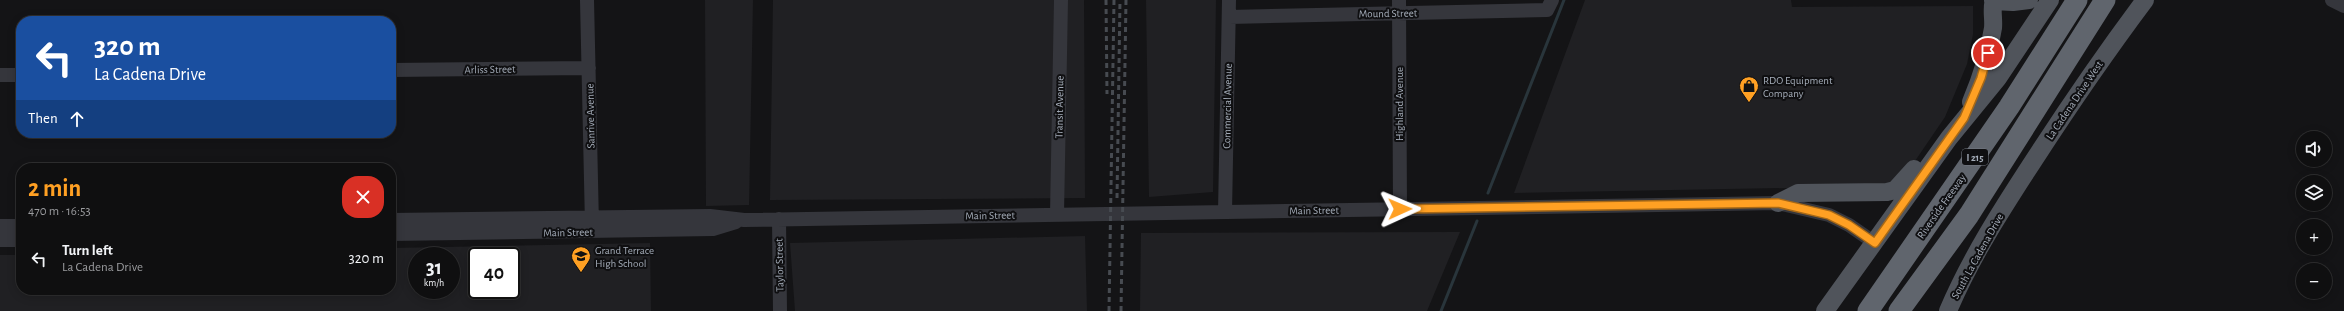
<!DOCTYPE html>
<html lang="en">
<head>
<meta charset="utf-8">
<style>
  :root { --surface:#0f0f10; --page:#181819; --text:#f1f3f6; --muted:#9b9c9f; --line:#2f2f30; --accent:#ffa023 }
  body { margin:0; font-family:"Alegreya Sans",sans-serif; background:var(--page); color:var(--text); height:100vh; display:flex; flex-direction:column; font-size:15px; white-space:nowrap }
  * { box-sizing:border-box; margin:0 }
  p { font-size:13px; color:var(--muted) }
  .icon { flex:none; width:22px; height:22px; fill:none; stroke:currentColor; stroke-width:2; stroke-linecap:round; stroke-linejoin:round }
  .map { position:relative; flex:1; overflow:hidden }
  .details { position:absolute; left:16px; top:163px; width:380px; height:132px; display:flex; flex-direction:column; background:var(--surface); border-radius:16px; box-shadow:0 2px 10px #0003,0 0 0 1px var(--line) }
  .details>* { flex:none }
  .top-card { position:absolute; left:16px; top:16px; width:380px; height:122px; border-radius:16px; box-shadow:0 2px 10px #0003,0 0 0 1px var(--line); background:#1a4fa0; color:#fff; overflow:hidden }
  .buttons { position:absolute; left:2296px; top:131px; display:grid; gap:8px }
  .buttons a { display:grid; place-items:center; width:36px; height:36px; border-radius:50%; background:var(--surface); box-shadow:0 2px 10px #0003,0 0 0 1px var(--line); font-size:20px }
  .speed { position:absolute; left:408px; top:247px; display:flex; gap:8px; font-size:20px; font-weight:700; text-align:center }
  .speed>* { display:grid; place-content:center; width:52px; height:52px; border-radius:50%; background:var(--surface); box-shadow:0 2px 10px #0003,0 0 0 1px var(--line); line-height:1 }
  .speed small { font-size:10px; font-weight:400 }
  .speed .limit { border:2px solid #111; border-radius:6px; background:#fff; color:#111 }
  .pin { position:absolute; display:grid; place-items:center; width:34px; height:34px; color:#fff; margin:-17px; border:2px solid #fff; border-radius:50%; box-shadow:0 1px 4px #0007 }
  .me { position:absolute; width:44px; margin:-22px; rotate:89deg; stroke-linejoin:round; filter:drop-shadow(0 0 3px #0008) }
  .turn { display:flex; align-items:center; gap:14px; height:84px; padding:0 12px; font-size:18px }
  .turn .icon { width:52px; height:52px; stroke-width:2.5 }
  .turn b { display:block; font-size:28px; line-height:34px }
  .then { display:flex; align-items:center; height:38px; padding:0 12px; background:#0003; gap:8px; font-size:15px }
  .round { display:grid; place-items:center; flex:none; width:42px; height:42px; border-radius:16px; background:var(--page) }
  .overview { display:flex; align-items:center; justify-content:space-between; height:68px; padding:0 12px }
  h1 { font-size:24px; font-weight:600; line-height:30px; color:var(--accent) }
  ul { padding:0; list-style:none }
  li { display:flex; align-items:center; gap:12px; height:56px; padding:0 12px }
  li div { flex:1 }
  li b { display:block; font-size:15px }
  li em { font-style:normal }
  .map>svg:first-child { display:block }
</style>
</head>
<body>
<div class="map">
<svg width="2344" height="311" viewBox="0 0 2344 311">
  <rect width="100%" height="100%" fill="#141416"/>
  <path fill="#202023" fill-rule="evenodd" d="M 705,0 L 753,0 L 749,205 L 706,206 Z
    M 773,0 L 1084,0 L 1085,198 L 770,200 Z
    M 1146,0 L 1216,0 L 1213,192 L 1149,197 Z
    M 1585,0 L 1791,0 L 1792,7 L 1973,6 L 1973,34 L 1967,64 L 1945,117 L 1900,183 L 1894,186 L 1514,193 Z
    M 1460,232 L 1427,311 L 1140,311 L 1141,233 Z
    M 1085,236 L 1087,311 L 795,311 L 790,243 Z
    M 650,243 L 651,311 L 0,311 L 0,255 L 21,255 L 21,290 L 391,290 L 391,248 ZM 417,256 L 451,256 L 451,290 L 417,290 ZM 477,256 L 511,256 L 511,290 L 477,290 Z"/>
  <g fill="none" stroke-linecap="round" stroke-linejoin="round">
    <path stroke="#29353b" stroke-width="3" d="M 1488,193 L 1564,0
      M 1441,311 L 1477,221"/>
    <path stroke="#35363c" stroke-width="14" d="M 587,0 L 592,225
      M 1399,0 L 1400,209
      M 2332,0 L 2344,6
      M 1229,17 L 1547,10 L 1552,0
      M 391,70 L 589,68
      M 0,75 L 21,75
      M 1225,212 L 1229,0
      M 1057,214 L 1061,0
      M 779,219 L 780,311
      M 391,220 L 710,216 L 744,220 L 1778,203 L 1829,215 L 1849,225 L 1875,243
      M 0,226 L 21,226
      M 391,234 L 713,229 L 736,222
      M 0,240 L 21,240"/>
    <path stroke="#50545b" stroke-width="18" d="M 1993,1 L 2013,2 L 2029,0
      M 1971,102 C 1981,78 1989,54 1993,28 C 1994,19 1991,8 1994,0
      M 1778,203 L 1798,193 L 1887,192 L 1895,190 L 1914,169
      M 1825,311 L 1949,138 L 1998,78 L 2050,0
      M 1948,311 C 1971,257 2002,209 2034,160 C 2069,106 2106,52 2145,0"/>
    <path stroke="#60656d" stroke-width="21" d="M 1868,311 L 2009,107 L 2077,0
      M 1899,311 L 1969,215 L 2105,0"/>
    <path stroke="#474b51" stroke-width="3" stroke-dasharray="5 4" stroke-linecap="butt" d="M 1106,0 L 1107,94
      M 1117,198 L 1120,0
      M 1109,311 L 1114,0
      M 1121,311 L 1126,0"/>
  </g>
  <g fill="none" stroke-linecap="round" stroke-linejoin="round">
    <g stroke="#a66817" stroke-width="10">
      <path id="route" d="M 1400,209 L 1778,203 L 1829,215 L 1849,225 L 1875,243 L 1964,118 L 1981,78 L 1988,53"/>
    </g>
    <use href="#route" stroke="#ffa023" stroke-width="7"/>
  </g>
  <defs>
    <g id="shop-pin" transform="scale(1)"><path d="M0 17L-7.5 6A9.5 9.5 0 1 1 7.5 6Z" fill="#ffa023" stroke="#0f0f11"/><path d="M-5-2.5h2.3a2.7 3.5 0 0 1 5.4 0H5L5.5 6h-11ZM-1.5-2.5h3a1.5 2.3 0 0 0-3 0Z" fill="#111"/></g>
    <g id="school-pin" transform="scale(1)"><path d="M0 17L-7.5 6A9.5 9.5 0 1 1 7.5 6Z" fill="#ffa023" stroke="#0f0f11"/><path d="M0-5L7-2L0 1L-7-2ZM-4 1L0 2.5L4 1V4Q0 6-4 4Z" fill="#111"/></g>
  </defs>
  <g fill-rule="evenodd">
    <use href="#shop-pin" x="1749" y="86"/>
    <use href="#school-pin" x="581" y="256"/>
  </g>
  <g text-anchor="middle" stroke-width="4" stroke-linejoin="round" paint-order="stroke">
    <rect fill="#0f0f11" stroke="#777d86" stroke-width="1" x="1962" y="149" width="26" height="16" rx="3"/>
    <g font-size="10" font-weight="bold" fill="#a4acb8">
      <text x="1975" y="161">I 215</text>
    </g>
    <g font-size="11" fill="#a4acb8" stroke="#0f0f11">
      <text transform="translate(1388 13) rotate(-1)" y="4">Mound Street</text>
      <text transform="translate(490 69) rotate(-1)" y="4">Arliss Street</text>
      <text transform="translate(2074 100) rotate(-56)" y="4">La Cadena Drive West</text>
      <text transform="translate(1399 104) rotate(-90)" y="4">Highland Avenue</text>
      <text transform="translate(1227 106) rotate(-89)" y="4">Commercial Avenue</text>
      <text transform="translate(1059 107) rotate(-89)" y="4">Transit Avenue</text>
      <text transform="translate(590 116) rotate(-91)" y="4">Sanrive Avenue</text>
      <text transform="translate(1941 206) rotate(-55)" y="4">Riverside Freeway</text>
      <text transform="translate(1314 210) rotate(-1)" y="4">Main Street</text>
      <text transform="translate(990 215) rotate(-1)" y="4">Main Street</text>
      <text transform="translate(568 232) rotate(-1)" y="4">Main Street</text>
      <text transform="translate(1977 256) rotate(-61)" y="4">South La Cadena Drive</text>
      <text transform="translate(779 265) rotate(-91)" y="4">Taylor Street</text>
    </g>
    <g font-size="11" fill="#a4acb8" stroke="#0f0f11" text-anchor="start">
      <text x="1763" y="84">RDO Equipment<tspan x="1763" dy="13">Company</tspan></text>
      <text x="595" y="254">Grand Terrace<tspan x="595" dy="13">High School</tspan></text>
    </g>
  </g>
</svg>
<div class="buttons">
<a><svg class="icon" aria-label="sound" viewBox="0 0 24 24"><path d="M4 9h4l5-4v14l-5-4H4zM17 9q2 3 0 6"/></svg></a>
<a><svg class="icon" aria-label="layers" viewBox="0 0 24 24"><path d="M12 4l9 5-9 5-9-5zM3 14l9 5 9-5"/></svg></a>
<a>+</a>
<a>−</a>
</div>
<div class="speed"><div>31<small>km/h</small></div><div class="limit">40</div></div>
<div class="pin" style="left:1988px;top:53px;background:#d93025"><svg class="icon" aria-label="arrive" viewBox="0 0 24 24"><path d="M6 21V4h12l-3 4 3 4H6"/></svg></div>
<svg class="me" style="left:1400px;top:209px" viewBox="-20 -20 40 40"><path d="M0-17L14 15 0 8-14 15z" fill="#ffa023" stroke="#fff" stroke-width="4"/></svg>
<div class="top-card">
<div class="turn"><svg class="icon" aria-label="left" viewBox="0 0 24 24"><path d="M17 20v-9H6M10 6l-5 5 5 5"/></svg><div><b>320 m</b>La Cadena Drive</div></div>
<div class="then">Then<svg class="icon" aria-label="ahead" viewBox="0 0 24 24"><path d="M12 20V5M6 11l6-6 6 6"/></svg></div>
</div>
<section class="details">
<div class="overview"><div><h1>2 min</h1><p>470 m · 16:53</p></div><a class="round" style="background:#d93025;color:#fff"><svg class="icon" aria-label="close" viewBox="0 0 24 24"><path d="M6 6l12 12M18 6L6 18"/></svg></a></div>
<ul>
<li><svg class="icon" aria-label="left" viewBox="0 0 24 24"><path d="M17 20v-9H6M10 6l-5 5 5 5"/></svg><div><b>Turn left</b><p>La Cadena Drive</p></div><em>320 m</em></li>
</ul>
</section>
</div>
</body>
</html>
